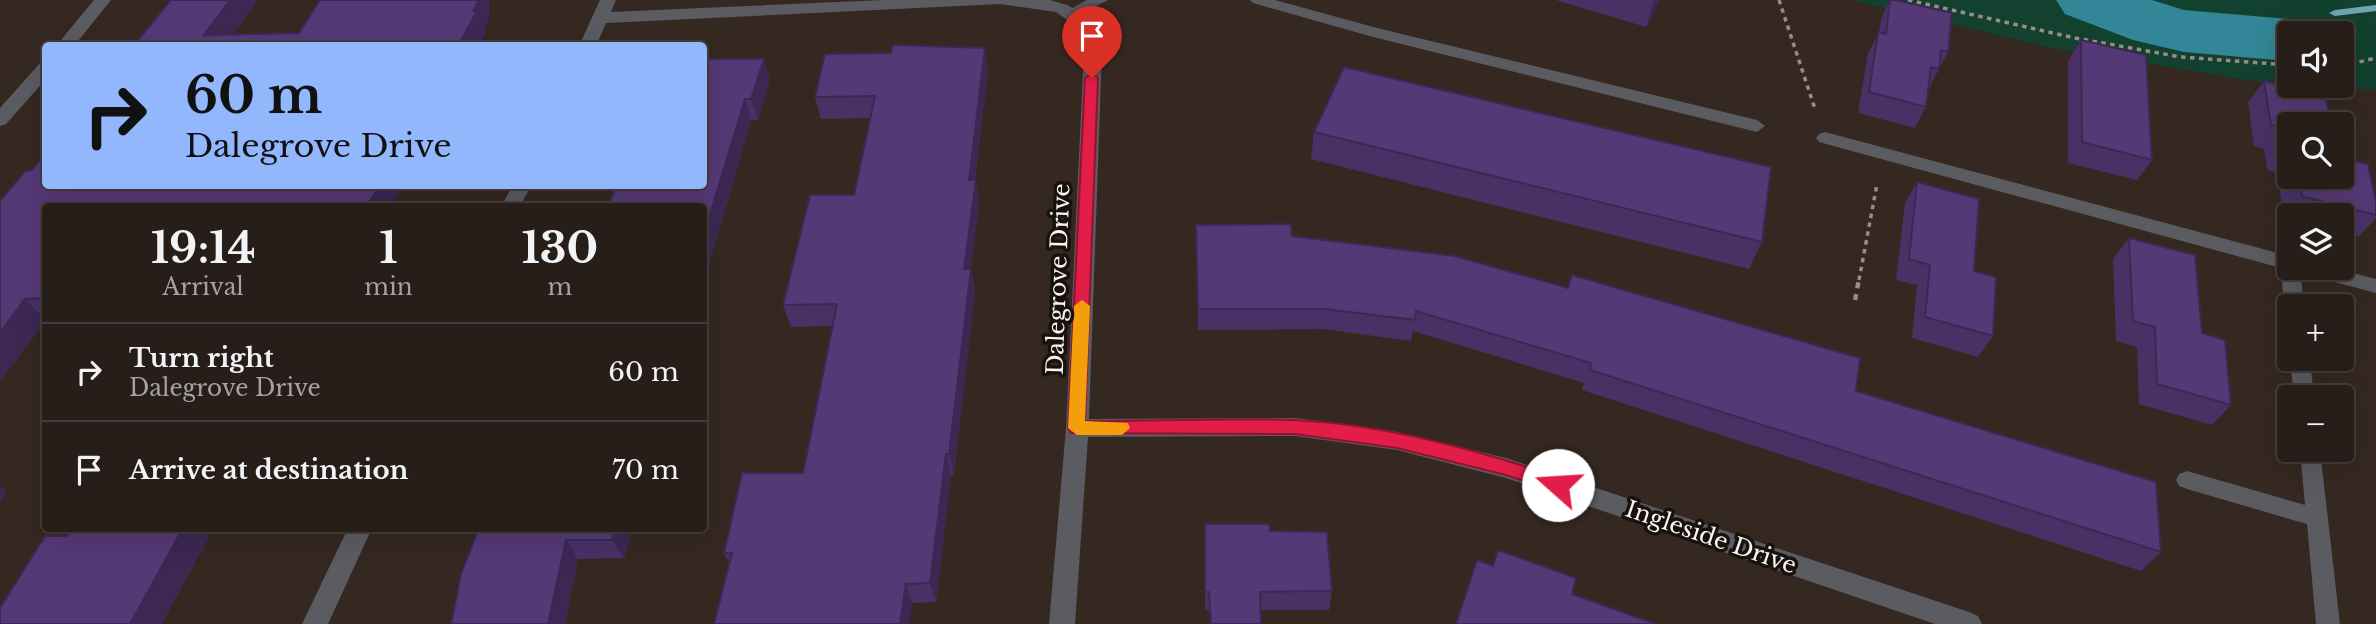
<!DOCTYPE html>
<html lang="en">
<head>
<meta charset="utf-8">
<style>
  :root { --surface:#281e19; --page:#302722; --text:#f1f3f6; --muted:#a5a2a2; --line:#443c38 }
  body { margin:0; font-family:"Libre Baskerville",serif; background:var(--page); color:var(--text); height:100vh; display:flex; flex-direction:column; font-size:26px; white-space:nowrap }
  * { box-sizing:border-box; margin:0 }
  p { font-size:23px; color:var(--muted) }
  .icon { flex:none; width:38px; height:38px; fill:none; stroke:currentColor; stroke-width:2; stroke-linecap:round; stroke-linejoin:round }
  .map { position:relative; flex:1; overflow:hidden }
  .details { position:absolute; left:42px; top:203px; width:665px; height:329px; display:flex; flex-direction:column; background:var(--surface); border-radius:7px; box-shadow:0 7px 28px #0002,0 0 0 2px var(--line) }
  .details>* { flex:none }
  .guide { position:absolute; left:42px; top:42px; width:665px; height:147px; border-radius:7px; box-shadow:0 7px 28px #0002,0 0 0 2px var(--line); background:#93b7fd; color:#111; overflow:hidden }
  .buttons { position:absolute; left:2277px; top:21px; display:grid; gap:14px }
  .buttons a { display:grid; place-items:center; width:77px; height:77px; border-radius:7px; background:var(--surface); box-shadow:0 7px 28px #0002,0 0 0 2px var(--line); font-size:35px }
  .pin { position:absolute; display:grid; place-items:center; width:60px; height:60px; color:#fff; margin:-72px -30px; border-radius:50% 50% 50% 0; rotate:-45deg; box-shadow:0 0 7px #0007 }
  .pin .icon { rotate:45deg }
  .me { position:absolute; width:77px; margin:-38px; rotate:289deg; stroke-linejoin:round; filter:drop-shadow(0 0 5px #0008) }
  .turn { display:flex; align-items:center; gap:24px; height:147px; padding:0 28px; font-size:32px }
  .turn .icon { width:91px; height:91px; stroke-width:2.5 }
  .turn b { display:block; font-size:49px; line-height:60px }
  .eta { display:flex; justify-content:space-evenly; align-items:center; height:119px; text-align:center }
  .eta b { font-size:42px; font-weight:700; line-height:49px }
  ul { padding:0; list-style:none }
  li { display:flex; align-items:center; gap:21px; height:98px; padding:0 28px; border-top:2px solid var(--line) }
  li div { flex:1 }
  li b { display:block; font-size:26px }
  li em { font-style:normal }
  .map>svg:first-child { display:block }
</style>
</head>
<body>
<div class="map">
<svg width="2376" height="624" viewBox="0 0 2376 624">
  <rect width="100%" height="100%" fill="#352821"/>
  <path fill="#13412f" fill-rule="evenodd" d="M 1851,0 L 2376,0 L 2376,89 L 2303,89 L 2052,48 ZM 2289,33 L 2342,33 L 2342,86 L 2289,86 Z"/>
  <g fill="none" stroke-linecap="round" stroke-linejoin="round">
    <path fill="#6fa7b1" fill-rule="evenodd" d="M 2376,5 L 2376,11 L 2335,16 L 2329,13 L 2335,10 Z"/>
    <path fill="#338697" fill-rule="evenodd" d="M 2056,0 L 2152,0 L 2184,10 L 2289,19 L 2313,25 L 2319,33 L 2289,33 L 2289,61 L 2184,52 L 2133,40 L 2065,14 Z"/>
    <path stroke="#978c86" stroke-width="3.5" stroke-dasharray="4.5 4.5" stroke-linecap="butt" d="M 1779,0 L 1815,109
      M 1908,0 L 2075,38 L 2181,57 L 2289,65
      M 2342,66 L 2376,58
      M 1859,280 L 1877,184"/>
    <path stroke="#978c86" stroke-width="4.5" stroke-dasharray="6 6" stroke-linecap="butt" d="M 1855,300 L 1859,279"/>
    <path fill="#5b5b62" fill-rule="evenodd" d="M 1087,0 L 1108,0 L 1076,16 L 1071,18 L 1063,13 Z
      M 1250,0 L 1275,0 L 1377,28 L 1757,120 L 1765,126 L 1757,132 L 1373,37 L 1253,3 Z
      M 1825,132 L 2289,256 L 2289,268 L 2333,268 L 2376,279 L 2376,293 L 2301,273 L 2300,270 L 2304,306 L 2289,306 L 2289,312 L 2284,306 L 2281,268 L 1819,142 L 1816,138 L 1819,134 Z
      M 2290,359 L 2310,359 L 2314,397 L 2294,397 Z
      M 2300,450 L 2320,450 L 2340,624 L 2316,624 L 2307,524 L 2187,489 L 2179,486 L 2176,480 L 2179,474 L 2187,471 L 2305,505 Z"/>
    <path fill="#5b5b62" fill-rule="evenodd" d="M 94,0 L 111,0 L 74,46 L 56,46 Z
      M 600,0 L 616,0 L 611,12 L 884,0 L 1050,0 L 1067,5 L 1087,16 L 1098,30 L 1102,51 L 1089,419 L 1295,418 L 1397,432 L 1506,458 L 1969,612 L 1978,616 L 1982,624 L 1935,624 L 1506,478 L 1397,450 L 1295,436 L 1088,437 L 1075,624 L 1049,624 L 1066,428 L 1084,51 L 1080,29 L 1056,12 L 1000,4 L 606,23 L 596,46 L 579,46 Z
      M 46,62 L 46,79 L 6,124 L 0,126 L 0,108 L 40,63 Z
      M 512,186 L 531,186 L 520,206 L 502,206 Z
      M 348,528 L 372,528 L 328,624 L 302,624 Z"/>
  </g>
  <path fill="#493166" d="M 1556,0 L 1660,0 L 1646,27 Z
    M 1890,0 L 1948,52 L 1928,90 L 1926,107 L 1915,128 L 1858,113 L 1868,53 L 1879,33 L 1881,19 Z
    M 2081,40 L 2152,160 L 2137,180 L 2068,163 L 2068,61 Z
    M 704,59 L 770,79 L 758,120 L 751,120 L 704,282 Z
    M 988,70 L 975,180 L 979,202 L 971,269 L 975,291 L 954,475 L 951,475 L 936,602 L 912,603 L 729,563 L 724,553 L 803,473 L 833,326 L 791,327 L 783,305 L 854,195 L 871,118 L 821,119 L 815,97 Z
    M 2264,81 L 2289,124 L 2289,177 L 2342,177 L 2348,160 L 2376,202 L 2376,218 L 2359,236 L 2342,232 L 2342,215 L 2289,215 L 2289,218 L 2284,217 L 2277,173 L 2267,170 L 2264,149 L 2254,146 L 2248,102 Z
    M 1314,132 L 1762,242 L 1749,269 L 1311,159 Z
    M 32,170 L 403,186 L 391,206 L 46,206 L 46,319 L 0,382 Z
    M 1917,182 L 1974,271 L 1993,336 L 1978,357 L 1912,338 L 1917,285 L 1896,280 L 1905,203 Z
    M 1196,225 L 1292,236 L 1856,391 L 2161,552 L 2141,571 L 1582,390 L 1584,383 L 1413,331 L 1411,341 L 1323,329 L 1198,330 Z
    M 2129,238 L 2202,333 L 2231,405 L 2212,425 L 2139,404 L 2137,347 L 2116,341 L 2113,259 Z
    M 1205,524 L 1270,531 L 1332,591 L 1329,610 L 1260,610 L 1261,624 L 1210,624 L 1209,610 L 1205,610 Z
    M 479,528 L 633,528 L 624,558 L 578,559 L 565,624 L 451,624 Z"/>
  <path fill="#3c2853" d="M 230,0 L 258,0 L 225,46 L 204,35 Z
    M 479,0 L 489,0 L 489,19 L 485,27 L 487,31 L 480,46 L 458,46 L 473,11 Z
    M 1654,0 L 1660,0 L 1646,27 Z
    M 985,48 L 988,70 L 972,202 L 969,180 Z
    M 764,59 L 770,79 L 758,120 L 751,99 Z
    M 745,99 L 751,120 L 704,282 L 704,234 Z
    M 976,180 L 979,202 L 968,291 L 964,269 Z
    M 379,186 L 403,186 L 391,206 L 370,206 L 368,204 Z
    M 971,269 L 975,291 L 954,475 L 949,454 Z
    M 25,299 L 45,319 L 0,382 L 0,333 Z
    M 946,454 L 951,475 L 936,602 L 930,583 Z
    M 0,486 L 7,492 L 0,502 Z
    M 183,528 L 214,528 L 162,624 L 130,624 Z
    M 616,528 L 633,528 L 624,558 L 612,540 Z
    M 566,540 L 578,559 L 565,624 L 548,624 Z
    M 906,584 L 912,603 L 909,624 L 900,624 Z"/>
  <path fill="#553977" stroke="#3c2853" stroke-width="2" d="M 171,0 L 230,0 L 204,35 L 299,33 L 320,0 L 479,0 L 473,11 L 477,11 L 458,46 L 133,46 Z
    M 1890,0 L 1896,0 L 1952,13 L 1948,52 L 1941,50 L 1939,69 L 1931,67 L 1926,107 L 1869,92 L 1878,32 L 1886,34 Z
    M 2081,40 L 2146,55 L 2152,160 L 2082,142 Z
    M 893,45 L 985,48 L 969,180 L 976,180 L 964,269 L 971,269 L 949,454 L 946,454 L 930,583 L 906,584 L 900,624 L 714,624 L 732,553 L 724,553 L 742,473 L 803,473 L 837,304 L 783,305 L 810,195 L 854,195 L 875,96 L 815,97 L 825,54 L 891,53 Z
    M 704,59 L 764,59 L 751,99 L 745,99 L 704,234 L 704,206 L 608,206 L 616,186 L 704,186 Z
    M 1344,67 L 1771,167 L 1762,242 L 1314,132 Z
    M 2264,81 L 2325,95 L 2331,124 L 2289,124 L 2289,150 L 2285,149 L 2281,128 L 2271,125 Z
    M 2342,137 L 2344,138 L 2348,160 L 2368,164 L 2376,202 L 2376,215 L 2302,196 L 2299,177 L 2342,177 Z
    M 46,153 L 46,186 L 379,186 L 368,204 L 363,204 L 361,206 L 46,206 L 46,298 L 25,299 L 0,333 L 0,201 L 25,171 L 32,170 Z
    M 1917,182 L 1979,199 L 1974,271 L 1996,277 L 1993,336 L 1925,317 L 1930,265 L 1909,259 Z
    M 1291,224 L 1292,236 L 1455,256 L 1568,288 L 1572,275 L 1860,358 L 1856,391 L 2156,482 L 2161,552 L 1590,370 L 1591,363 L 1416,311 L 1415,320 L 1325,309 L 1198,309 L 1196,225 Z
    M 2129,238 L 2195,255 L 2202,333 L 2225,340 L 2231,405 L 2157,384 L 2155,327 L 2133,321 Z
    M 1205,524 L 1269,524 L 1270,531 L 1327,532 L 1332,591 L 1260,592 L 1261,624 L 1211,624 L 1209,592 L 1205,592 Z
    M 71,528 L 183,528 L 130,624 L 0,624 L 0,608 L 45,536 L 67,536 Z
    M 479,528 L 616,528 L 612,540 L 566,540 L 548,624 L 451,624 L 461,574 Z
    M 1498,550 L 1576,578 L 1572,594 L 1656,624 L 1456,624 L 1477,560 L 1493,566 Z"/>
  <path fill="#e11d48" stroke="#92132f" stroke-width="2" d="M 1092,73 L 1098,78 L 1085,421 C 1154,421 1224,418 1293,420 C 1382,424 1474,449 1558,477 L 1564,480 L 1566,485 L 1564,490 L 1558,492 L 1506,475 L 1397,448 L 1295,434 L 1071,433 L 1068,428 L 1085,78 Z"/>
  <path fill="#f59e0b" d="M 1082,300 L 1090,306 L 1085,421 L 1128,423 L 1130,428 L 1122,435 L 1077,435 L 1068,428 L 1074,306 Z"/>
  <g text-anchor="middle" stroke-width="7" stroke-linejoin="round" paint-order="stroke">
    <g font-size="23" fill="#fcf3ee" stroke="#18120f">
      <text transform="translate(1058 279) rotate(-88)" y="8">Dalegrove Drive</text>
      <text transform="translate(1711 537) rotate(19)" y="8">Ingleside Drive</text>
    </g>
  </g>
</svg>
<div class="buttons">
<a><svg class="icon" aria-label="sound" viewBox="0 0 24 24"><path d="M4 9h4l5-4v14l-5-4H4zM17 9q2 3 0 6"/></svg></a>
<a><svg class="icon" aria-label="search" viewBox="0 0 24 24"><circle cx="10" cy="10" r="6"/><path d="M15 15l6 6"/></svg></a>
<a><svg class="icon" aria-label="layers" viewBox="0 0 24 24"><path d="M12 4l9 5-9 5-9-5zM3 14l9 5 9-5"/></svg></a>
<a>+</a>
<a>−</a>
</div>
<div class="pin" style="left:1092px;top:78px;background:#d93025"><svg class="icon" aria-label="arrive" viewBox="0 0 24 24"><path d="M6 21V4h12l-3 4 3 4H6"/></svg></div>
<svg class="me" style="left:1558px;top:485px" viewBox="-20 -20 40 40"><circle r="19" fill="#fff"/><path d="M0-13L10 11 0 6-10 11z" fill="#e11d48"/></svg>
<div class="guide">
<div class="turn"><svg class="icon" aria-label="right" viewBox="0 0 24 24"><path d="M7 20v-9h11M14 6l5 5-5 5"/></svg><div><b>60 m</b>Dalegrove Drive</div></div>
</div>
<section class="details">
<div class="eta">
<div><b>19:14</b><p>Arrival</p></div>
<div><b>1</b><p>min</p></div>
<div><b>130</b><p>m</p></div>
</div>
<ul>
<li><svg class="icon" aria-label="right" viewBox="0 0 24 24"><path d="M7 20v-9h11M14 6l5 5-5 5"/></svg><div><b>Turn right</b><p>Dalegrove Drive</p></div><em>60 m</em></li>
<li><svg class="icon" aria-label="arrive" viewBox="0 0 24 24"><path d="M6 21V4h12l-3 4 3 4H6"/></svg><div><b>Arrive at destination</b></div><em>70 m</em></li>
</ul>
</section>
</div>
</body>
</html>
